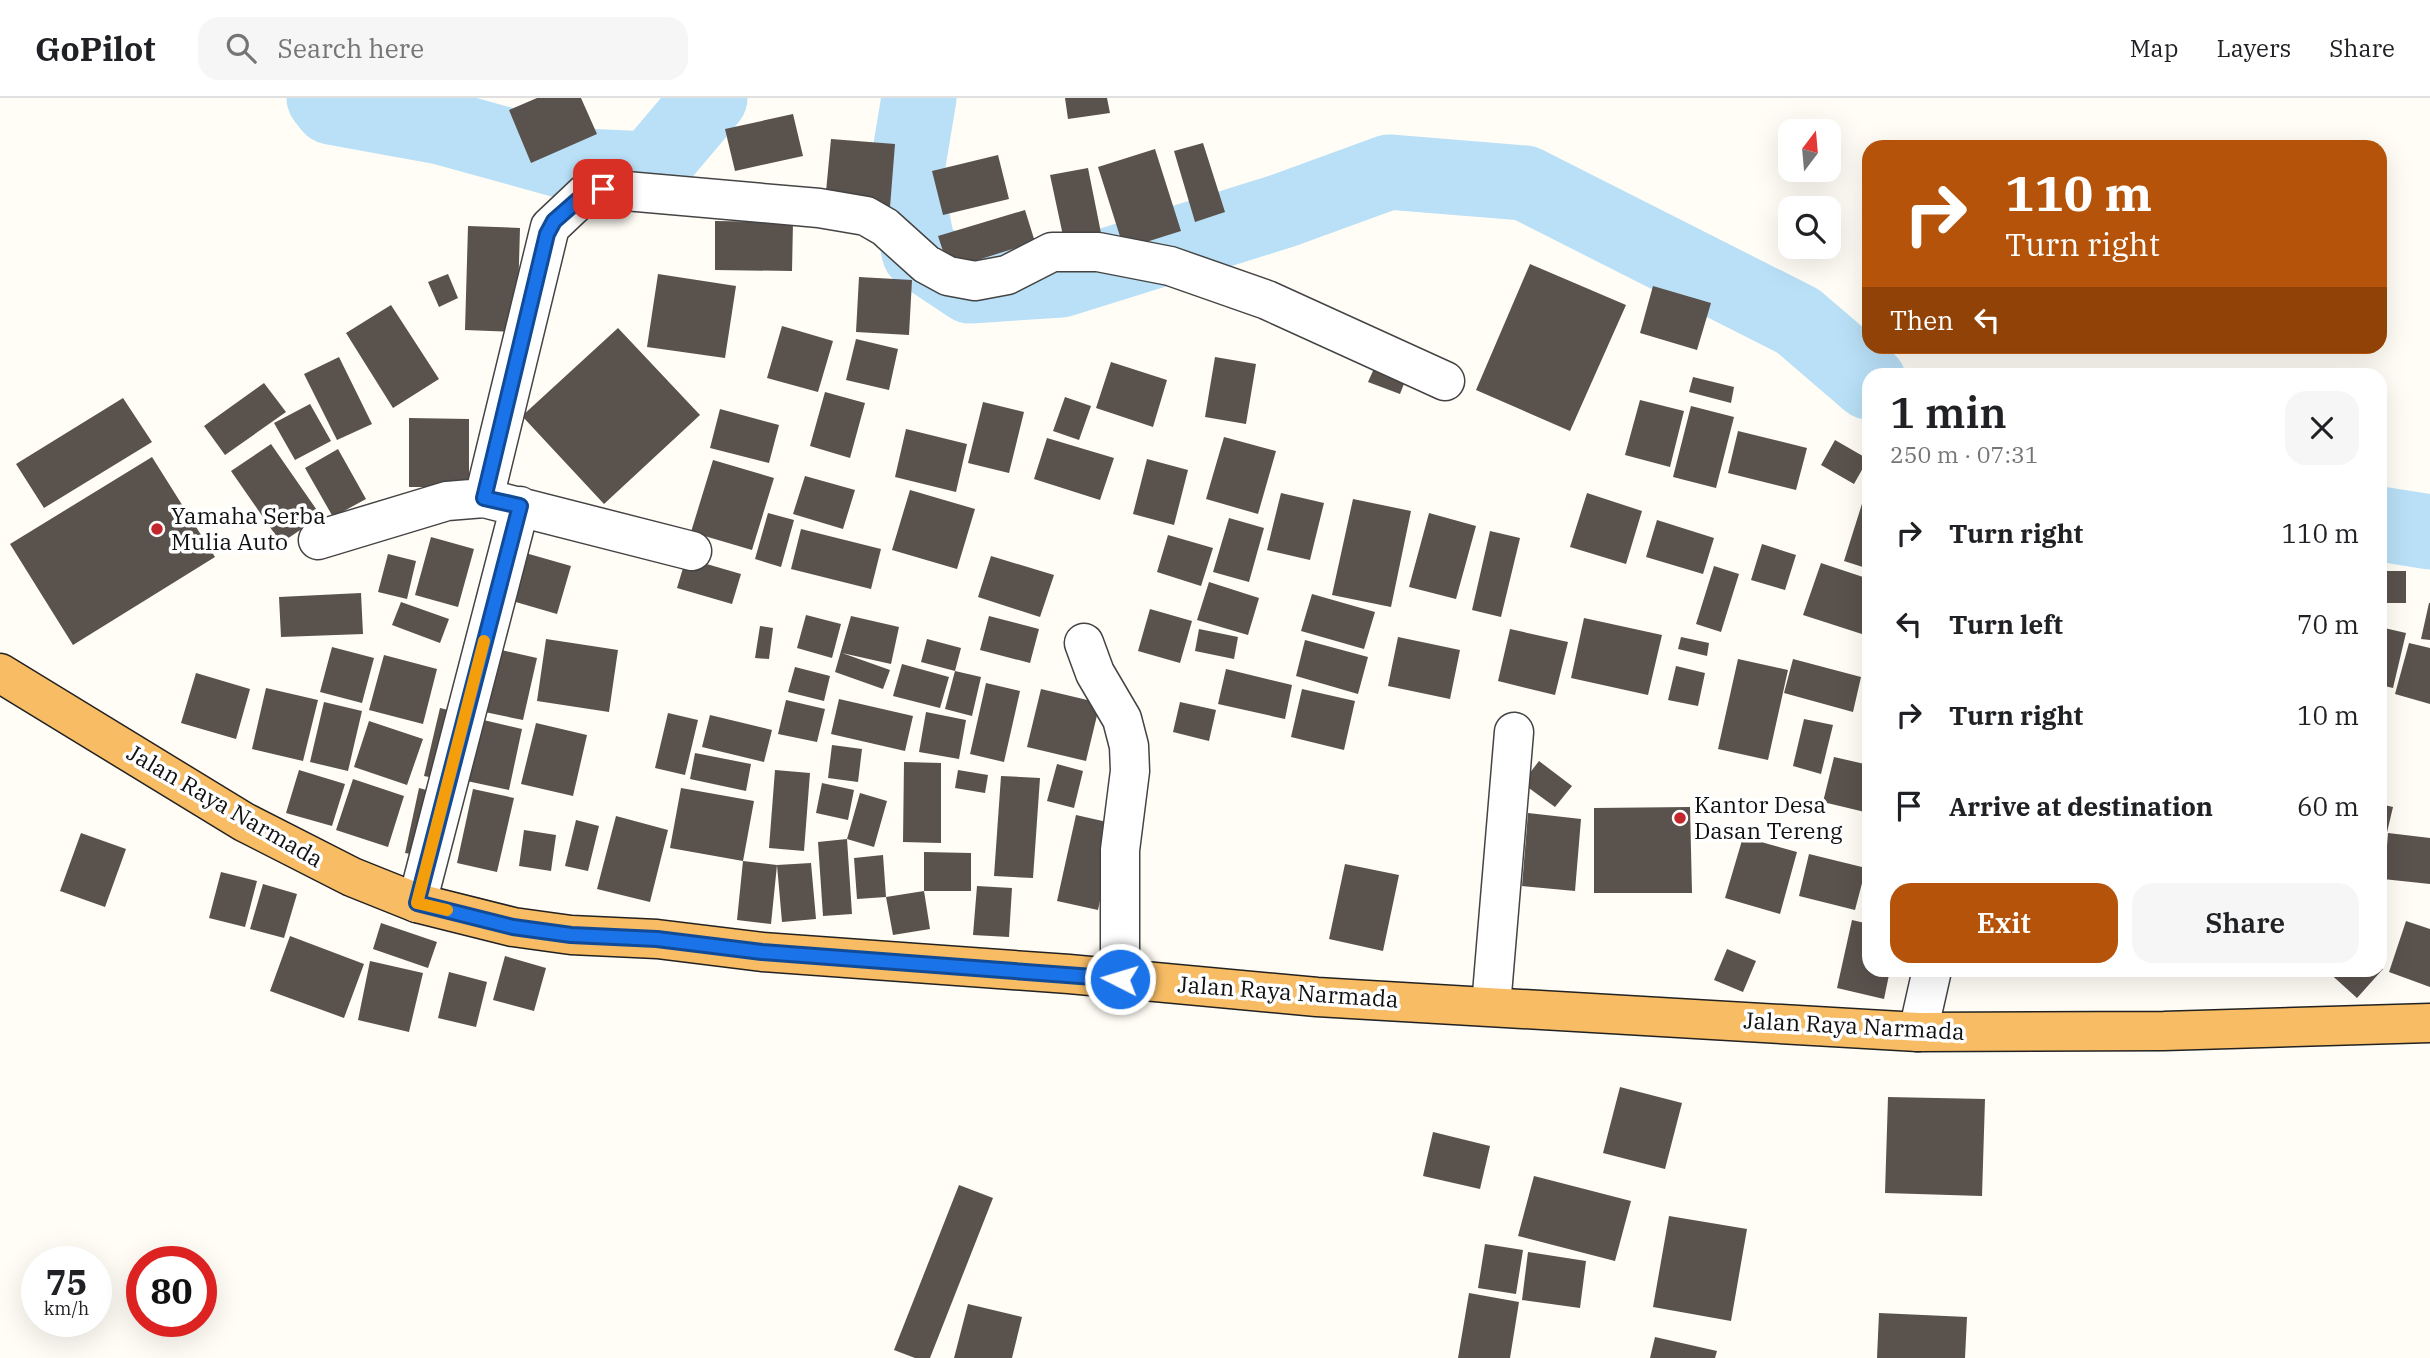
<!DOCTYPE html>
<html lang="en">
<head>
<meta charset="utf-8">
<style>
  :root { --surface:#fff; --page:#f6f6f6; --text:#202124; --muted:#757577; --line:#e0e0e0; --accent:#b45309 }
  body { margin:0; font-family:"IBM Plex Serif",serif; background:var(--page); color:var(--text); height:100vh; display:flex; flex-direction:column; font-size:26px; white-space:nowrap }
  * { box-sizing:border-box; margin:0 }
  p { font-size:23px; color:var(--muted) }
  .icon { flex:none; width:38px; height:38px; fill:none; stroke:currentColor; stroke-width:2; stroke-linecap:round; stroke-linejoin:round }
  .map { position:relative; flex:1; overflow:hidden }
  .details { position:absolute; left:1862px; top:270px; width:525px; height:609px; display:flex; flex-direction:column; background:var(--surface); border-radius:21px; box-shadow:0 7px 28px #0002 }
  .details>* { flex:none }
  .top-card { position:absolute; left:1862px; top:42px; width:525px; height:214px; border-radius:21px; box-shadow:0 7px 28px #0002; background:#b45309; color:#fff; overflow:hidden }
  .needle { width:46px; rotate:16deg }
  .fabs { position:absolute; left:1778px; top:21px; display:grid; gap:14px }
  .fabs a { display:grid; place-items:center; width:63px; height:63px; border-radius:14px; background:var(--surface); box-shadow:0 7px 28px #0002; font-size:35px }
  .speed { position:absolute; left:21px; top:1148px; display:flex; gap:14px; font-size:35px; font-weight:700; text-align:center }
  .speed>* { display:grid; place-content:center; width:91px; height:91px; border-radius:50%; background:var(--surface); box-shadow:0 7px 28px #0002; line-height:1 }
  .speed small { font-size:18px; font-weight:400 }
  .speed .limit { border:10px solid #d22; background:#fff; color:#111 }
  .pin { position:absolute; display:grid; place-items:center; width:60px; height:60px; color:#fff; margin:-30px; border-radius:14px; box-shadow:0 4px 10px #0006 }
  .me { position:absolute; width:77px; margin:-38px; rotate:275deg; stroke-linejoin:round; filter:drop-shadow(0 0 5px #0008) }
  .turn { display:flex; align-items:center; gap:24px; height:147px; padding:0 28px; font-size:32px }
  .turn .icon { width:91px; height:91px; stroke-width:2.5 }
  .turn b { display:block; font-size:49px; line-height:60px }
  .then { display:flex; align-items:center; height:66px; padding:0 28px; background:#0003; gap:14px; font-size:26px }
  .round { display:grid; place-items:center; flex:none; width:74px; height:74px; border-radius:21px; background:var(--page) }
  .overview { display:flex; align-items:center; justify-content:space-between; height:119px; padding:0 28px }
  h1 { font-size:42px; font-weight:600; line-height:52px }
  .action { display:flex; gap:14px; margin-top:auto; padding:14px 28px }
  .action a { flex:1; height:80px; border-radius:21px; background:var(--accent); color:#fff; font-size:28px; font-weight:600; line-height:80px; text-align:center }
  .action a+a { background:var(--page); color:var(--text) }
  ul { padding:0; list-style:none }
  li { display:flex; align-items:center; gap:21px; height:91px; padding:0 28px }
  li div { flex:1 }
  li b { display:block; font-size:26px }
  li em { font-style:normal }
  header { display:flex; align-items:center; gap:42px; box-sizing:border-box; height:98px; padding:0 35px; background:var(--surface); border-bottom:2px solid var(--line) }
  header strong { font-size:33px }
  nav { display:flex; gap:38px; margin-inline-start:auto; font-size:24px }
  .search { width:490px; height:63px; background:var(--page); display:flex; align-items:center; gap:18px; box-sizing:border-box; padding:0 24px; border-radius:21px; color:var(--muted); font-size:26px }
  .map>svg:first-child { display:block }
</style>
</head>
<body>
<header>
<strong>GoPilot</strong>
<div class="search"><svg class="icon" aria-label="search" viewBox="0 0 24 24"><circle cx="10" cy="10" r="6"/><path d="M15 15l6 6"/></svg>Search here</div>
<nav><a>Map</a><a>Layers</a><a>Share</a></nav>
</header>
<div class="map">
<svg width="2430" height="1260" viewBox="0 0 2430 1260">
  <rect width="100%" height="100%" fill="#fffdf5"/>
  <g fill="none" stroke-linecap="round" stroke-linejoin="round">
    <path stroke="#b9e0f7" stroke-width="75" d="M 324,0 L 331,9 L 441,29 L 582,68 L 650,71 L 710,0
      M 919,0 L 905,84 L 919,154 L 970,188 L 1061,182 L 1282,113 L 1389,74 L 1525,85 L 1798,223 L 1869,284
      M 2380,426 L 2430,434"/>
  </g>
  <path fill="#5a524d" d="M 537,0 L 581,0 L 597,36 L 531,65 L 509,12 Z
    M 1065,0 L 1107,0 L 1110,15 L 1068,21 Z
    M 793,16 L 803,58 L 735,73 L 725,31 Z
    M 831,41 L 895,46 L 890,109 L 825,104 Z
    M 1203,45 L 1225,114 L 1195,124 L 1174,53 Z
    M 1155,51 L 1181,133 L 1124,151 L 1098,69 Z
    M 998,57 L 1009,101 L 943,117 L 932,73 Z
    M 1088,70 L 1102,140 L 1065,147 L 1050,77 Z
    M 1025,112 L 1035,144 L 949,171 L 938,138 Z
    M 715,123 L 793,124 L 792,173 L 715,172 Z
    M 468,128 L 520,130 L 517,234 L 465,232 Z
    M 1530,166 L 1626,207 L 1570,333 L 1476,292 Z
    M 448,176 L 458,200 L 439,209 L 428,184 Z
    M 658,176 L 736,188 L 725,260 L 647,249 Z
    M 859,179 L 912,182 L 909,237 L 856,234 Z
    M 1653,188 L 1711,205 L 1697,252 L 1640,235 Z
    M 391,207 L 439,281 L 393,310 L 346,235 Z
    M 782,228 L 833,243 L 818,294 L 767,280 Z
    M 618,230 L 700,317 L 604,406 L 522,318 Z
    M 856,241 L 898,251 L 889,292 L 846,282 Z
    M 339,259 L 372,326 L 337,342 L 304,276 Z
    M 1215,259 L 1256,266 L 1246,326 L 1205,319 Z
    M 1111,264 L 1167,282 L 1153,329 L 1096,310 Z
    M 1376,266 L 1407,278 L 1400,296 L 1368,284 Z
    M 1693,279 L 1734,289 L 1731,305 L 1689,294 Z
    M 264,285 L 286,314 L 225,357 L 204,328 Z
    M 825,294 L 865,305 L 850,360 L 810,348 Z
    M 1065,299 L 1091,308 L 1079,342 L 1053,333 Z
    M 123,300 L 152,344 L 44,410 L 16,366 Z
    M 1640,302 L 1684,313 L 1670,369 L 1625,357 Z
    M 983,304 L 1024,314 L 1009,375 L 968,365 Z
    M 310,306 L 331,343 L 295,362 L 274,325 Z
    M 1691,308 L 1734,319 L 1716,390 L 1673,379 Z
    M 720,311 L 779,327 L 769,365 L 710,350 Z
    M 409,320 L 469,321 L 469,389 L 409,389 Z
    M 906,331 L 967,346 L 956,394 L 895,379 Z
    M 1738,333 L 1807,350 L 1796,392 L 1728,375 Z
    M 1224,339 L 1276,353 L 1258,416 L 1206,401 Z
    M 1047,340 L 1114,360 L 1100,402 L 1034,381 Z
    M 1835,342 L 1868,361 L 1854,386 L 1821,367 Z
    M 271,346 L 321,418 L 281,445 L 231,373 Z
    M 338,351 L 366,401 L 333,419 L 305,370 Z
    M 152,359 L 215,459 L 73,547 L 10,446 Z
    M 1147,361 L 1188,372 L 1174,427 L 1133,416 Z
    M 713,362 L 774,380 L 752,452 L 691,434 Z
    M 805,378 L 855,392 L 843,431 L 793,416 Z
    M 910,392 L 975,411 L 957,471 L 892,452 Z
    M 1866,393 L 1869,394 L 1869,471 L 1844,463 Z
    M 1281,395 L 1324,405 L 1310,462 L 1267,452 Z
    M 1587,395 L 1642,413 L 1626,466 L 1570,449 Z
    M 1353,401 L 1411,413 L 1391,509 L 1332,497 Z
    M 768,415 L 794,422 L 781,469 L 755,461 Z
    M 1429,415 L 1476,428 L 1456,501 L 1409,489 Z
    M 1229,420 L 1264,430 L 1249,484 L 1213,474 Z
    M 1657,422 L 1714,440 L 1703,476 L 1646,459 Z
    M 801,431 L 881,451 L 871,491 L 791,471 Z
    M 1490,433 L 1520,440 L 1501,519 L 1472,512 Z
    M 1168,437 L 1213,450 L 1201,488 L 1157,474 Z
    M 431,439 L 474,451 L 458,509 L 415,497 Z
    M 1762,446 L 1796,457 L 1785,492 L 1751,482 Z
    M 515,452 L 571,468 L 557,516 L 502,500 Z
    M 388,456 L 416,463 L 407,501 L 378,494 Z
    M 991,458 L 1054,477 L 1040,519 L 978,499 Z
    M 686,460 L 741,476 L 732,506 L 677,490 Z
    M 1821,465 L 1869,481 L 1869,525 L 1865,537 L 1803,517 Z
    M 1714,468 L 1739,476 L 1721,534 L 1696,526 Z
    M 2380,473 L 2406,473 L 2406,505 L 2380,505 Z
    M 1209,484 L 1259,500 L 1248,537 L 1197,522 Z
    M 361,495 L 363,536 L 281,539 L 279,499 Z
    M 1312,496 L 1375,514 L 1364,551 L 1301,533 Z
    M 401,504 L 449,521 L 440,545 L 392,527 Z
    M 2429,505 L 2430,505 L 2430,542 L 2421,541 Z
    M 1150,511 L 1192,523 L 1180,565 L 1138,553 Z
    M 806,517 L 841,526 L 832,560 L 797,550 Z
    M 851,518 L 899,529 L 891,566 L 842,555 L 890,572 L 883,591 L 835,574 Z
    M 989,518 L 1039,531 L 1030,565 L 980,552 Z
    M 1584,520 L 1662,537 L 1648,597 L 1571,580 Z
    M 760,528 L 773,530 L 769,561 L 755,560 Z
    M 2380,529 L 2406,535 L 2393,590 L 2380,587 Z
    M 1199,531 L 1238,539 L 1234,561 L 1195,553 Z
    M 1510,531 L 1568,544 L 1555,597 L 1498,583 Z
    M 1398,539 L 1460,552 L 1450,601 L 1388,588 Z
    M 1681,539 L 1709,545 L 1707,558 L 1678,551 Z
    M 546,541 L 618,552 L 609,614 L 537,603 Z
    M 927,541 L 961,550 L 955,573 L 921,564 Z
    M 1305,542 L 1368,559 L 1358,596 L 1296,578 Z
    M 2409,545 L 2430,550 L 2430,606 L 2395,596 Z
    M 332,549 L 374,560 L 362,605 L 320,594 Z
    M 488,549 L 537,560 L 523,622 L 475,612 Z
    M 384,557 L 437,571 L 423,626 L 369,612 Z
    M 1738,561 L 1788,572 L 1768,662 L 1718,651 Z
    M 1793,561 L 1861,579 L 1853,614 L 1784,595 Z
    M 902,566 L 949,579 L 940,610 L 893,598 Z
    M 1676,568 L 1705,575 L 1698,608 L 1668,602 Z
    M 795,569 L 830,578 L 824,603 L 788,594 Z
    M 1226,571 L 1292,587 L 1285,621 L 1218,606 Z
    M 955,573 L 981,579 L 972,618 L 945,611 Z
    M 196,575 L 250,591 L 236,641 L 181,625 Z
    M 986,585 L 1020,593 L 1004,664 L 970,656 Z
    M 266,590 L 318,602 L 303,663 L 252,651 Z
    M 1041,591 L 1100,605 L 1086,663 L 1027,649 Z
    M 1302,591 L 1355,603 L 1344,652 L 1291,639 Z
    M 839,601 L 913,618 L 905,653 L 831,636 Z
    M 786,602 L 825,611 L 817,644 L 778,636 Z
    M 324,604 L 362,613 L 348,673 L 310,664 Z
    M 1180,604 L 1216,612 L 1209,643 L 1173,634 Z
    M 440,610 L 461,615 L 444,682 L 424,678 Z
    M 926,614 L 966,622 L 959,661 L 919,654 Z
    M 668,615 L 698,622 L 685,677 L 655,670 Z
    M 710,617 L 772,632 L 764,664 L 702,649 Z
    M 475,620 L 522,631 L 509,692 L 462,682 Z
    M 1804,621 L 1833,627 L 1821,676 L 1793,668 Z
    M 369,623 L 423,641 L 407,687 L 354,669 Z
    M 536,625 L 587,637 L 573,698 L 521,686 Z
    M 832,647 L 862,651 L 858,684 L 828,680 Z
    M 695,655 L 751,666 L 746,693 L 690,681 Z
    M 1834,659 L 1869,667 L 1869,715 L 1823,704 Z
    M 1539,663 L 1572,688 L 1555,709 L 1522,685 Z
    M 904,664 L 941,665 L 941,745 L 903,744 Z
    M 1057,666 L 1083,673 L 1074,710 L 1047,703 Z
    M 299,672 L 345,686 L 332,728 L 286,715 Z
    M 775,672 L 810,675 L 804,753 L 769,750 Z
    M 958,672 L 988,677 L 985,695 L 955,690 Z
    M 1001,678 L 1040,680 L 1033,780 L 994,778 Z
    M 353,681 L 404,698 L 388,749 L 336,732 Z
    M 822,685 L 854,692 L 848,722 L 816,715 Z
    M 419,690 L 441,696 L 427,759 L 405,755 Z
    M 681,690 L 754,703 L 743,763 L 670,750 Z
    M 473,691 L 514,700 L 497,774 L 457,765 Z
    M 860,695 L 887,703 L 874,749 L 847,741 Z
    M 2380,706 L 2393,709 L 2384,747 L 2380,746 Z
    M 1690,709 L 1692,795 L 1594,795 L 1594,710 Z
    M 1528,715 L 1581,721 L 1575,793 L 1522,788 Z
    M 1076,717 L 1116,726 L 1098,812 L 1057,803 Z
    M 616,718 L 668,732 L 650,804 L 597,791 Z
    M 576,722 L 599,728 L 588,773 L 565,768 Z
    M 524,732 L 556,737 L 551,773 L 519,768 Z
    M 81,735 L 126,751 L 105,809 L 60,793 Z
    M 2388,735 L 2430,740 L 2430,786 L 2383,781 L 2380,791 L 2380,758 L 2386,760 Z
    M 1743,739 L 1797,754 L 1780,816 L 1725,800 Z
    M 847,741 L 852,816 L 823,818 L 818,744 Z
    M 924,754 L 971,755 L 971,793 L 924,793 L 930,831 L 893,837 L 886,799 L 857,801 L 854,760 L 883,757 L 886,799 L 924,793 Z
    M 1809,756 L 1866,770 L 1855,812 L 1799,798 Z
    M 743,763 L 777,767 L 811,765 L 816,821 L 782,824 L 777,767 L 771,826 L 737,822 Z
    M 1345,766 L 1399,777 L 1383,853 L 1329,841 Z
    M 221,774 L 257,783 L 245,829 L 209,820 Z
    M 263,786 L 297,796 L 284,840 L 250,831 Z
    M 977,788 L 1012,790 L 1009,839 L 973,837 Z
    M 1852,822 L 1869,826 L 1869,872 L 1890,872 L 1884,901 L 1837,890 Z
    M 2406,823 L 2430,831 L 2430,889 L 2389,874 Z
    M 381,825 L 437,844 L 428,870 L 373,851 Z
    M 290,838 L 364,866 L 344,920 L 270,893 Z
    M 1727,851 L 1756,863 L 1743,894 L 1714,882 Z
    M 505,858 L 546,870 L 534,913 L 493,902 Z
    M 370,863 L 423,875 L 409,934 L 358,922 Z
    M 2380,869 L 2383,871 L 2357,900 L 2326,872 L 2380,872 Z
    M 449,874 L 487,884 L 476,929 L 438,920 Z
    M 1620,989 L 1682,1005 L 1665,1071 L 1603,1055 Z
    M 1888,999 L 1985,1001 L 1982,1098 L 1885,1095 Z
    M 1433,1034 L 1490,1048 L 1480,1091 L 1423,1078 Z
    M 1534,1078 L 1631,1103 L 1615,1163 L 1518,1138 Z
    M 959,1087 L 993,1100 L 930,1260 L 915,1260 L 894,1252 Z
    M 1669,1118 L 1747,1131 L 1731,1223 L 1653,1209 Z
    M 1485,1146 L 1523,1152 L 1516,1196 L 1478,1190 Z
    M 1528,1154 L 1586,1163 L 1580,1210 L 1522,1202 Z
    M 1469,1195 L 1519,1204 L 1510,1260 L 1458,1260 Z
    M 968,1206 L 1022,1219 L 1012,1260 L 954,1260 Z
    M 1879,1215 L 1967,1219 L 1965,1260 L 1877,1260 Z
    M 1655,1239 L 1717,1253 L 1715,1260 L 1650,1260 Z"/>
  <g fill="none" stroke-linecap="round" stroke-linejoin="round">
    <g stroke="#444" stroke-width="41">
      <path id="minor" d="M 484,400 L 550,129 L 586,95 L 603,91 L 819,110 L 866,118 L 885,129 L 926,166 L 948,178 L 975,183 L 1007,177 L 1052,154 L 1098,154 L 1170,168 L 1267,202 L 1445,283
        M 318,442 L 447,403 L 484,400 L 692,453
        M 1084,545 L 1095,575 L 1122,621 L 1129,648 L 1130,673 L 1120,752 L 1120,881
        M 417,805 L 520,408
        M 1491,908 L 1514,634
        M 1918,934 L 1932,872"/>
    </g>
    <g stroke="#222" stroke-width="41">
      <path id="trunk" d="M 0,575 L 244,724 L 352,779 L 417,805 L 513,829 L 571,837 L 657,841 L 762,854 L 1069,876 L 1317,899 L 1918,934 L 2164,933 L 2430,925"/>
    </g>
    <use href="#minor" stroke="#fff" stroke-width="38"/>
    <use href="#trunk" stroke="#f7bc64" stroke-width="38"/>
  </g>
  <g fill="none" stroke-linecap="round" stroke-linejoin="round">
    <g stroke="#114b97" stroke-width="18">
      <path id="route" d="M 603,91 L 586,95 L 554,123 L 547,136 L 484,400 L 520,408 L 417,805 L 513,829 L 571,837 L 657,841 L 762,854 L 1120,881"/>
    </g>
    <use href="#route" stroke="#1a73e8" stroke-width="12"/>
    <path stroke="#f59e0b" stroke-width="12" d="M 447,812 L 417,805 L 484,543"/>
  </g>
  <g fill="#c4262e" stroke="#fff" stroke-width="2.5">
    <circle cx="157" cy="431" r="7"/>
    <circle cx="1680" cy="720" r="7"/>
  </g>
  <g text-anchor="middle" stroke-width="7" stroke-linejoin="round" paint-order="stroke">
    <g font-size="23" fill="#111" stroke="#fff" text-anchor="start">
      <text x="171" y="426">Yamaha Serba<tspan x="171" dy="26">Mulia Auto</tspan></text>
      <text x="1694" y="715">Kantor Desa<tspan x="1694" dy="26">Dasan Tereng</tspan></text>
    </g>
    <g font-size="23" fill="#111" stroke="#fff">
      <text transform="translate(225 708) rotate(30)" y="8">Jalan Raya Narmada</text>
      <text transform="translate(1288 894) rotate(4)" y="8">Jalan Raya Narmada</text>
      <text transform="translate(1854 928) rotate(3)" y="8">Jalan Raya Narmada</text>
    </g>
  </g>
</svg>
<div class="fabs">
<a><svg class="needle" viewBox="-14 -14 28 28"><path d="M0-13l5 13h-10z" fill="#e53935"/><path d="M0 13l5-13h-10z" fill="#757577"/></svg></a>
<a><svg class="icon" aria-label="search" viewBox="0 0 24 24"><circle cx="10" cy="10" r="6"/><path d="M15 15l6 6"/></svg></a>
</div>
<div class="speed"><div>75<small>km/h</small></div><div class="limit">80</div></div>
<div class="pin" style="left:603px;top:91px;background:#d93025"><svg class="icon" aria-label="arrive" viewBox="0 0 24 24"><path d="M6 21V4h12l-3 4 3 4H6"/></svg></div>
<svg class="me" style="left:1120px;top:881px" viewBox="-20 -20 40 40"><circle r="17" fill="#1a73e8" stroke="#fff" stroke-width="3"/><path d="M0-11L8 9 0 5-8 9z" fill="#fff"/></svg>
<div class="top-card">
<div class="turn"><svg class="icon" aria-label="right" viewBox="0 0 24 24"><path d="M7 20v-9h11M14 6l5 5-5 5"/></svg><div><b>110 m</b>Turn right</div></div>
<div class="then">Then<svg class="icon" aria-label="left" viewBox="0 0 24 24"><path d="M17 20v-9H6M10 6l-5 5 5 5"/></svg></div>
</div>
<section class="details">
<div class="overview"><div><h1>1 min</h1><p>250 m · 07:31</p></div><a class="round"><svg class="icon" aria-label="close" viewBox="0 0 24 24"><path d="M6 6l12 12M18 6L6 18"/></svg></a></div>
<ul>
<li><svg class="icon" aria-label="right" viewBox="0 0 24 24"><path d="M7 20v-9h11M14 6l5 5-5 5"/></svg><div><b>Turn right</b></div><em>110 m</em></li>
<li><svg class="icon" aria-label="left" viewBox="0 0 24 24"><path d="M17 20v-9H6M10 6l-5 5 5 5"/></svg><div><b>Turn left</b></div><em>70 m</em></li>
<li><svg class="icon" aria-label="right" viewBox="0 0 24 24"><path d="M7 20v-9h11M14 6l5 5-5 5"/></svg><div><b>Turn right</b></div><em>10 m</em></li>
<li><svg class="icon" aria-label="arrive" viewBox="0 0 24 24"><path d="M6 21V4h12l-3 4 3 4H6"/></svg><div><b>Arrive at destination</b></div><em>60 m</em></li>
</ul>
<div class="action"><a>Exit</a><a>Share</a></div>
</section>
</div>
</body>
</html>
